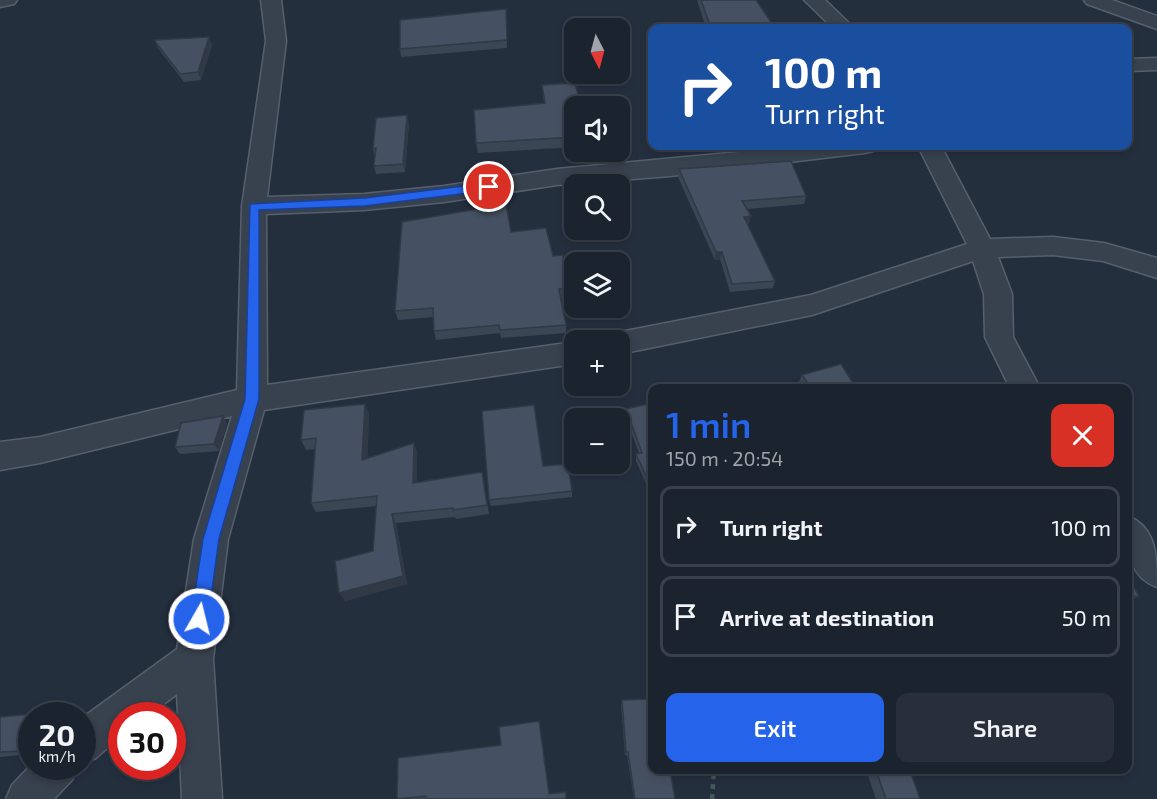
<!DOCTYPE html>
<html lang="en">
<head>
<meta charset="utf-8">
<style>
  :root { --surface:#1b232e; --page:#282f3a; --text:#f1f3f6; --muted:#a0a4aa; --line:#39404a; --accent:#2563eb }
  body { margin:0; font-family:"Exo 2",sans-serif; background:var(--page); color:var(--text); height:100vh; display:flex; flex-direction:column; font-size:22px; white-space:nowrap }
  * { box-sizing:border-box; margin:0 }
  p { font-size:20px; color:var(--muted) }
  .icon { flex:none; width:33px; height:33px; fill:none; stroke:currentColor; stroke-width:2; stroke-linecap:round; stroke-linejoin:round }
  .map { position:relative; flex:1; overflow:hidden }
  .drawer { position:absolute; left:648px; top:384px; width:484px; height:390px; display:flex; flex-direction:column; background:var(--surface); border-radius:12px; box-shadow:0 3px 9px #0003,0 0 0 2px var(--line) }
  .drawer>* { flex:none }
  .banner { position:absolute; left:648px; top:24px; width:484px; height:126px; border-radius:12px; box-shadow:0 3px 9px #0003,0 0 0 2px var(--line); background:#1a4fa0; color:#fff; overflow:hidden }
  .needle { width:39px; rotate:174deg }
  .tools { position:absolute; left:564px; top:18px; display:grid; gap:12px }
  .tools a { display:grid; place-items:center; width:66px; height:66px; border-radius:12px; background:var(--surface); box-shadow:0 3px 9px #0003,0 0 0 2px var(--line); font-size:30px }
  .speed { position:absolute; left:18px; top:702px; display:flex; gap:12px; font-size:30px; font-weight:700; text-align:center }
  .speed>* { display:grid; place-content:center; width:78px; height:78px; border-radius:50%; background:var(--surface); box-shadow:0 3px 9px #0003,0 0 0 2px var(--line); line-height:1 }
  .speed small { font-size:15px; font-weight:400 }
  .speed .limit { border:9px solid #d22; background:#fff; color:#111 }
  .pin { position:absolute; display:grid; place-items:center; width:51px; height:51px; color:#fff; margin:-26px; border:3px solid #fff; border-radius:50%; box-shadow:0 2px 6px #0007 }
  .me { position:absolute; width:66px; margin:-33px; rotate:8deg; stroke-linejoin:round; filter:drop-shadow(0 0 4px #0008) }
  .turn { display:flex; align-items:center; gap:21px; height:126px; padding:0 18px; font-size:27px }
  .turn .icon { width:78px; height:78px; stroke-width:2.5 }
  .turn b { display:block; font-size:42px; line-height:51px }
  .round { display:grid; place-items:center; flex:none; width:63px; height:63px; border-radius:12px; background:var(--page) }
  .summary { display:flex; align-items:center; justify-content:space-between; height:102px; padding:0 18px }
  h1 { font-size:36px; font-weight:600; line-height:45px; color:var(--accent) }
  .primary-button { display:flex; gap:12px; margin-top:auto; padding:12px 18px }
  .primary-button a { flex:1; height:69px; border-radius:12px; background:var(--accent); color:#fff; font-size:24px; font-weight:600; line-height:69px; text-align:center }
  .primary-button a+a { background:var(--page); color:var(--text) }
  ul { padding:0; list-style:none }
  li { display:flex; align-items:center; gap:18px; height:81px; margin:0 12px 9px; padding:0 6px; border:3px solid var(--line); border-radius:12px }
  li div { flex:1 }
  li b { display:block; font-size:22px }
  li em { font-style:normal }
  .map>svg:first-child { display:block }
</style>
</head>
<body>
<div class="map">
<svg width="1157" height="799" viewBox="0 0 1157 799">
  <rect width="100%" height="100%" fill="#242f3e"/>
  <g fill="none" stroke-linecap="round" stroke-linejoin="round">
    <g stroke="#565f6c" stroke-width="3">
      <path id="street" d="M 0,0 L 17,0 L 14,4 L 0,7 Z
        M 261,0 L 281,0 L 286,41 L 267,197 L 364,194 L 444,186 L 557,169 L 804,146 L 877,146 L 873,151 L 865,153 L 670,176 L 557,185 L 444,202 L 364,210 L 266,214 L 267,385 L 574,342 L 574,364 L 264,410 L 228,539 L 213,659 L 222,799 L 182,799 L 177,694 L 148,716 L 122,716 L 122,735 L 96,758 L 82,764 L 82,718 L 177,649 L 194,539 L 232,416 L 40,463 L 0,470 L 0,442 L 40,437 L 237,390 L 242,206 L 266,41 Z
        M 804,0 L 825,0 L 854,28 L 833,28 Z
        M 1084,0 L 1112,0 L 1157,16 L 1157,29 L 1087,4 Z
        M 1157,58 L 1157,70 L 1128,71 L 1128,59 Z
        M 918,146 L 941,146 L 990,239 L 1053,237 L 1104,243 L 1157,258 L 1157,278 L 1103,261 L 1053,255 L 998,257 L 1012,294 L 1013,337 L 1040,388 L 1010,388 L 985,337 L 984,294 L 973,261 L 812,315 L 620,354 L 620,340 L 607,340 L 610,335 L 620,332 L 811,295 L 967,244 Z
        M 1128,516 C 1157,528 1157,557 1157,587 C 1125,575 1128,545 1128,516 Z
        M 32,764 L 32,766 L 78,766 L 72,780 L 54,799 L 6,799 L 12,785 Z"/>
    </g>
    <path stroke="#44595c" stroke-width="4.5" stroke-dasharray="5 5" stroke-linecap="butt" d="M 712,799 L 714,770"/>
    <use href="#street" fill="#38414e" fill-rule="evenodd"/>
  </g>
  <path fill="#3b4654" d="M 697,0 L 756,0 L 775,28 L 706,28 Z
    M 506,9 L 507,48 L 401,57 L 400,49 Z
    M 209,37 L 212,45 L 201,80 L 184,82 L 158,48 L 154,40 Z
    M 542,85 L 574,106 L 574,147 L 478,153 L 476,143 L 544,103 Z
    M 409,123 L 405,172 L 376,174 L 374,166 L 375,157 L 373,149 Z
    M 679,169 L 806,196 L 804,204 L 747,209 L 749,224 L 747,224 L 775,281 L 773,288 L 730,292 L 720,259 L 715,260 L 678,177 Z
    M 553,256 L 565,289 L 565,297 L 561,298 L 566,325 L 566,333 L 501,338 L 500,333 L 436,340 L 434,331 L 434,317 L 398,320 L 395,311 Z
    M 802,375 L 856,388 L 803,388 L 799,382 Z
    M 652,403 L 652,489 L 649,490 L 636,461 L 636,454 L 639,453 L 625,416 L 626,409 Z
    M 369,414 L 367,459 L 414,443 L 417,453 L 417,482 L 482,472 L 489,514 L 456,519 L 455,517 L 396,523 L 407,584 L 345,601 L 373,551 L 377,506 L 316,512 L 311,503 L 315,449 L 306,450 L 301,440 Z
    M 227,423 L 219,451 L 180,454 L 175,447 Z
    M 543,466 L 572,491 L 572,497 L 491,506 L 489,500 Z
    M 1128,577 L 1139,596 L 1128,602 Z
    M 622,700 L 675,799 L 634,799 L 627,755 L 625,755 L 621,704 Z
    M 33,714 L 37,716 L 32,716 L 31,754 L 0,757 L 0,717 Z
    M 398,758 L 549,794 L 566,799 L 397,799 Z
    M 866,770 L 910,770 L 920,799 L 876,799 Z"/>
  <path fill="#303945" d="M 209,37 L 212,45 L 201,80 L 198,72 Z
    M 407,115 L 409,123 L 405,172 L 403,164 Z
    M 751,216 L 749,224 L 742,225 L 744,217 Z
    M 716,252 L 722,252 L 720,259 L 715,260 Z
    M 365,404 L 369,414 L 367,470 L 362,460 Z
    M 223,416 L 227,423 L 219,451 L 214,444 Z
    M 414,443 L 417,453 L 417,492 L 413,483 Z
    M 652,483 L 652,489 L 649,490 L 650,484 Z
    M 392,514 L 396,523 L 407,584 L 345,601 L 339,593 L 403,576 Z
    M 32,717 L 32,752 L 31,754 L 21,751 Z"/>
  <path fill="#455162" stroke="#303945" stroke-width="1.5" d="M 701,0 L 756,0 L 775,28 L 711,28 Z
    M 506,9 L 507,40 L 400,49 L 400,20 Z
    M 209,37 L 198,72 L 180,74 L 154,40 Z
    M 575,83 L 581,106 L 574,106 L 574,137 L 476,143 L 474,110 L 545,103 L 542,85 Z
    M 407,115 L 403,164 L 374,166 L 376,148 L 373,149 L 376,118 Z
    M 791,161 L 806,196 L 742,201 L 751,216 L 744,217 L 775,281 L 732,284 L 722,252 L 716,252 L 679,169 Z
    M 506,204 L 511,232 L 546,228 L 553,256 L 563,255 L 565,289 L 559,289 L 566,325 L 500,330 L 499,325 L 434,331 L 433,308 L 395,311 L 402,222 Z
    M 841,364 L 856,388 L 811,388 L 802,375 Z
    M 652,403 L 652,483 L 650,484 L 636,454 L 642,453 L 626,409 Z
    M 365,404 L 362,460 L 414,443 L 413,483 L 482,472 L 487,505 L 453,510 L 453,508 L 392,514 L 403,576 L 339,593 L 335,561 L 373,551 L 377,496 L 311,503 L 316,438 L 301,440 L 304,410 Z
    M 534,405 L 543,466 L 568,464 L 572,491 L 489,500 L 482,411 Z
    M 223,416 L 214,444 L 175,447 L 181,423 Z
    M 1128,577 L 1139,596 L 1128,597 Z
    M 652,699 L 652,770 L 670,770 L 675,799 L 635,799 L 628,752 L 626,752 L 622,700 Z
    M 33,714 L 21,751 L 0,752 L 0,717 Z
    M 539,721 L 549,794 L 566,792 L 566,799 L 426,799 L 426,796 L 397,799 L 398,758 L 501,745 L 499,727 Z
    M 876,770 L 910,770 L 920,799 L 886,799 Z"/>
  <path fill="#2563eb" stroke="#184099" stroke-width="1.5" d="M 489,183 L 493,184 L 493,190 L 364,206 L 259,210 L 259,399 L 219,539 L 208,619 L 205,625 L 199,627 L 194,625 L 191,619 L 203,539 L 245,399 L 250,204 L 364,198 Z"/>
</svg>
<div class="tools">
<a><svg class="needle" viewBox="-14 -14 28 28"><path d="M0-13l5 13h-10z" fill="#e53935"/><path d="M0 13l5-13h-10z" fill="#a0a4aa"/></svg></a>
<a><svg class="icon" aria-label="sound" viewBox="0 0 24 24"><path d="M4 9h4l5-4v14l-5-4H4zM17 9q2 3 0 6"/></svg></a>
<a><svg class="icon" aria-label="search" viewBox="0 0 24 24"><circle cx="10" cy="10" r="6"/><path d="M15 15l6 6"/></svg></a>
<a><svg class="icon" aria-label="layers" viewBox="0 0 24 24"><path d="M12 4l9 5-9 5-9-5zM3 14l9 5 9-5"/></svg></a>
<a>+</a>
<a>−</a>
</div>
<div class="speed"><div>20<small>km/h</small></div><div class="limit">30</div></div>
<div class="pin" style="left:489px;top:187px;background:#d93025"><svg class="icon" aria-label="arrive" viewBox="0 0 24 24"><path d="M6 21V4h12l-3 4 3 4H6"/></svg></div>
<svg class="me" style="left:199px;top:619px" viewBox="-20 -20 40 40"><circle r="17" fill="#2563eb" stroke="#fff" stroke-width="3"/><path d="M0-11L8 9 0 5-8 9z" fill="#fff"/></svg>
<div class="banner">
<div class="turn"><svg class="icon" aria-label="right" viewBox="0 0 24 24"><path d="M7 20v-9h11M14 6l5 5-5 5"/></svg><div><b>100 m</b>Turn right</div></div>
</div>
<section class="drawer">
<div class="summary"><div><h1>1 min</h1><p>150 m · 20:54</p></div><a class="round" style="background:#d93025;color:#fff"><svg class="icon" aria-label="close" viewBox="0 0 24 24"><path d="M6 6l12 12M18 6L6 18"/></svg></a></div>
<ul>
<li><svg class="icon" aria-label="right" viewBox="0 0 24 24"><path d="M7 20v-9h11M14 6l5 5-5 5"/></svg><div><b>Turn right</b></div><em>100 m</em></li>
<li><svg class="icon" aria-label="arrive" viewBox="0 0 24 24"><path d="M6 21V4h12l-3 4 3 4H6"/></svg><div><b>Arrive at destination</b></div><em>50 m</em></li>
</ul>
<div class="primary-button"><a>Exit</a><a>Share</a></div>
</section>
</div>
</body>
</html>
